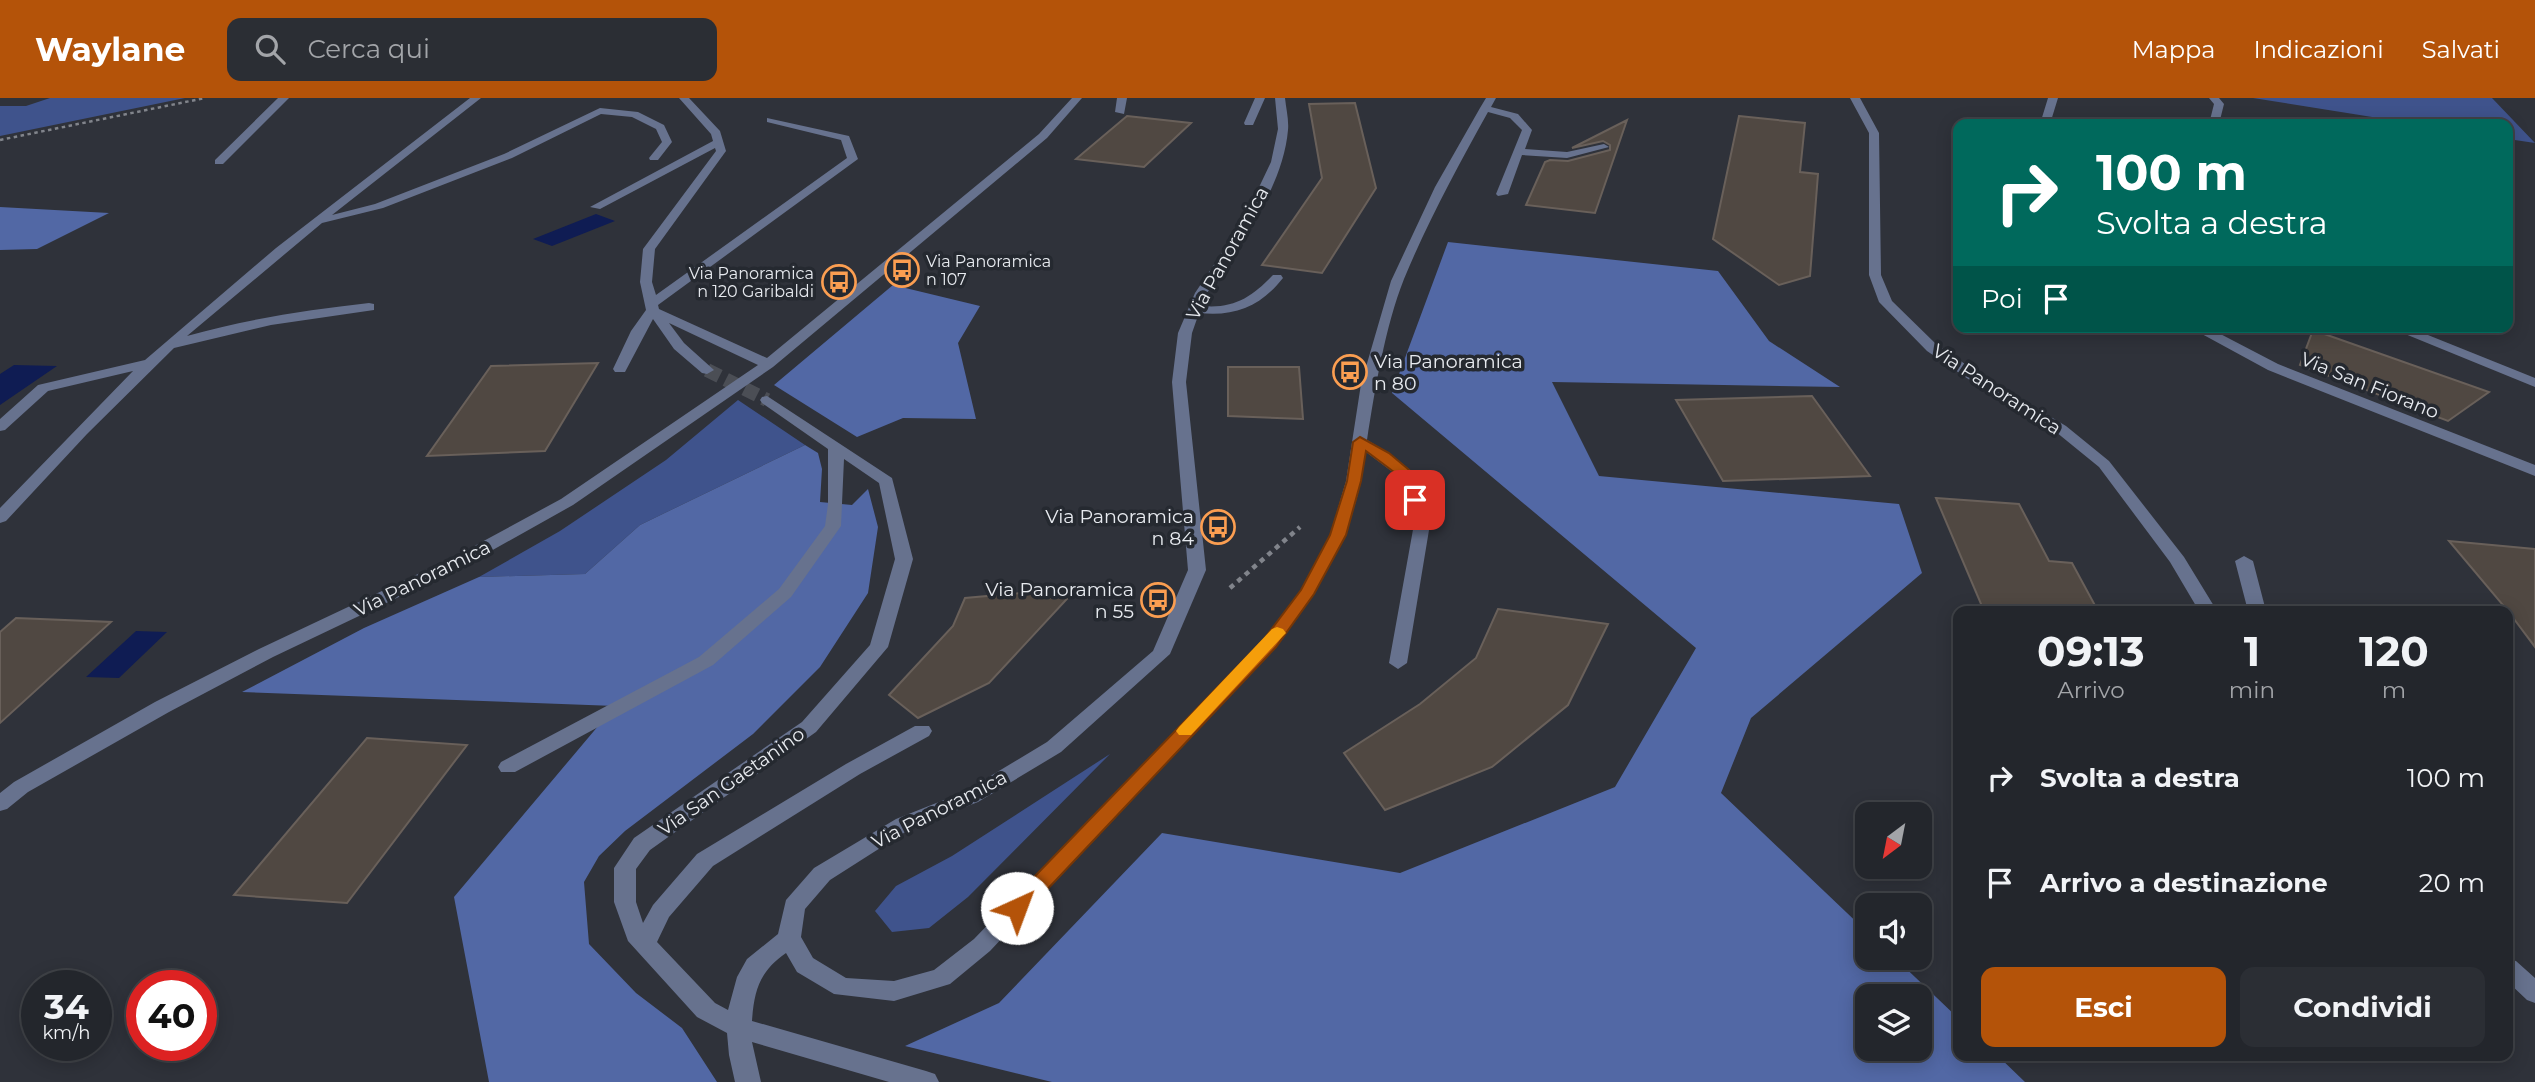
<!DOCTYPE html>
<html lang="it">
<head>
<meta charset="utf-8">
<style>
  :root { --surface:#23262c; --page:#2b2e34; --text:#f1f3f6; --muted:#a3a5a9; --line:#404348; --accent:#b45309 }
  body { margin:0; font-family:Montserrat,sans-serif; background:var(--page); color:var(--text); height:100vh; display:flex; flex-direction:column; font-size:26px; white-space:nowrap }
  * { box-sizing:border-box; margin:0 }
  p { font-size:23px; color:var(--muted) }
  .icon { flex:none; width:38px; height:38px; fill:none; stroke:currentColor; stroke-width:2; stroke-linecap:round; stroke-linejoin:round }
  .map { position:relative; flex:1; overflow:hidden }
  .drawer { position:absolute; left:1953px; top:508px; width:560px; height:455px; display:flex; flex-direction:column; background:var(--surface); border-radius:14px; box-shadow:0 4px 18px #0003,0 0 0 2px var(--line) }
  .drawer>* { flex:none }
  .hud { position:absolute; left:1953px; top:21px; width:560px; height:214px; border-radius:14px; box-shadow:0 4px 18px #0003,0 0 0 2px var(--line); background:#00695c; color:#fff; overflow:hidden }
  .needle { width:46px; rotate:212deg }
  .tools { position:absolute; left:1855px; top:704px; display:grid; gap:14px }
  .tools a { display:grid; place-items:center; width:77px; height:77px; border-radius:14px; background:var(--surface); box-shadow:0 4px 18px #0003,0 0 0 2px var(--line); font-size:35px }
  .speed { position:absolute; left:21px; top:872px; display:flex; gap:14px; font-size:35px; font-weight:700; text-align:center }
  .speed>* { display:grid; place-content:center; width:91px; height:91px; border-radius:50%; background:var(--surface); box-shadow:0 4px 18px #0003,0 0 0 2px var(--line); line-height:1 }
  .speed small { font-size:18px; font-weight:400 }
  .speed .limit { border:10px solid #d22; background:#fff; color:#111 }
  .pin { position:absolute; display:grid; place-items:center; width:60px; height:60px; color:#fff; margin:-30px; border-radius:14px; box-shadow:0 4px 10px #0006 }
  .me { position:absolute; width:77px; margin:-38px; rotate:43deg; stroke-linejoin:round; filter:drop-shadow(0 0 5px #0008) }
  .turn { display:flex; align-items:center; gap:24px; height:147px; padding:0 28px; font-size:32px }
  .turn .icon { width:91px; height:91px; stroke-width:2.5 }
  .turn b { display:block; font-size:49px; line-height:60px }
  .then { display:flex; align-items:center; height:66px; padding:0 28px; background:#0003; gap:14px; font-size:26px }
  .eta { display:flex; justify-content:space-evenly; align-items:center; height:119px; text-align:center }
  .eta b { font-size:42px; font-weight:700; line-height:49px }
  .action { display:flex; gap:14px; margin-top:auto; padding:14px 28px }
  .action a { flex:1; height:80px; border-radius:14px; background:var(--accent); color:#fff; font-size:28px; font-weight:700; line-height:80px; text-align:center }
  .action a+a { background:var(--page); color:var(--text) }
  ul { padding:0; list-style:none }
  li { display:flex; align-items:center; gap:21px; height:105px; padding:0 28px }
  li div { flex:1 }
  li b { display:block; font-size:26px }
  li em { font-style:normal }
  header { display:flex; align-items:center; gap:42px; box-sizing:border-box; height:98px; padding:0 35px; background:var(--accent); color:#fff }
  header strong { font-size:33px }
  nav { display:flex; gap:38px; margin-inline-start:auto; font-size:24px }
  .search { width:490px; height:63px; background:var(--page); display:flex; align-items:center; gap:18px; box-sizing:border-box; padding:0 24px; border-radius:14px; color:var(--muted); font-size:26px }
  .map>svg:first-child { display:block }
</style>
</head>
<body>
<header>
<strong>Waylane</strong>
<div class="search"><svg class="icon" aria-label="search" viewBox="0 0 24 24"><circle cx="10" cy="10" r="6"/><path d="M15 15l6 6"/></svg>Cerca qui</div>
<nav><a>Mappa</a><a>Indicazioni</a><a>Salvati</a></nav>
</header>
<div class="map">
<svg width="2535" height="984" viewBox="0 0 2535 984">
  <rect width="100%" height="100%" fill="#2f323a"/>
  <path fill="#3f538c" d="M 50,0 L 185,0 L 0,38 L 0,8 L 26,8 Z
    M 2253,0 L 2492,0 L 2535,45 L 2508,41 L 2508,26 L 2416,26 Z
    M 738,302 L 805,347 L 640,427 L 585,476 L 479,479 L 560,433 L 666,362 Z
    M 1110,656 L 968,799 L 929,830 L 892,834 L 875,813 L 896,788 L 952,758 Z"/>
  <path fill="#5268a5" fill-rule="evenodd" d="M 0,109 L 109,115 L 37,151 L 0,152 Z
    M 1448,144 L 1718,173 L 1769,243 L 1840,289 L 1552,284 L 1599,378 L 1899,406 L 1922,475 L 1751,620 L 1721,695 L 1867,834 L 1867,859 L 1894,859 L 1958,920 L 1958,957 L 1997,957 L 2025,984 L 1052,984 L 905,948 L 999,905 L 1162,735 L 1400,775 L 1615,689 L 1696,550 L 1392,295 ZM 1867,898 L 1920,898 L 1920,950 L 1867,950 Z
    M 893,187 L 980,208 L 958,245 L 976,321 L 903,320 L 857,339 L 774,287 Z
    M 805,347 L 818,355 L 822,371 L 820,404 L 852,407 L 868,391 L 878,429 L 868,495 L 820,569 L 753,636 L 625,733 L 599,758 L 584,784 L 589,846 L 636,895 L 682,930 L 717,984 L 489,984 L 454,799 L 615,608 L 242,594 L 364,530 L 479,479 L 585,476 L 640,427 Z"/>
  <path fill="#0f1c53" d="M 596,116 L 615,123 L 552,148 L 533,141 Z
    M 14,267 L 57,268 L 0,307 L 0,276 Z
    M 136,533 L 167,534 L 119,580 L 86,579 Z"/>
  <path fill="#504842" stroke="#69605a" stroke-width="2" d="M 1355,5 L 1376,90 L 1322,175 L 1262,167 L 1322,80 L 1309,6 Z
    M 1127,18 L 1191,25 L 1144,69 L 1076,61 Z
    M 1739,18 L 1805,25 L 1800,74 L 1818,76 L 1810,178 L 1779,187 L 1713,141 Z
    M 1627,22 L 1595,115 L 1526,107 L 1545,64 L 1550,62 L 1568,63 L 1610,52 L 1610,47 L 1603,43 L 1572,50 Z
    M 2313,232 L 2489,294 L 2448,323 L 2300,267 Z
    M 598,265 L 545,353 L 427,358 L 491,268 Z
    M 1228,269 L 1299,269 L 1303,321 L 1228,318 Z
    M 1812,298 L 1870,378 L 1723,383 L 1676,302 Z
    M 1936,400 L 2019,406 L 2049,463 L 2072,465 L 2098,513 L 1984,513 Z
    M 2449,443 L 2535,451 L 2535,549 L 2508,513 Z
    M 1077,490 L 989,585 L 918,620 L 889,597 L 953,528 L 965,500 Z
    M 1498,511 L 1608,526 L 1568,607 L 1492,669 L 1385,712 L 1344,655 L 1420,606 L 1476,560 Z
    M 16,520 L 111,524 L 0,625 L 0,534 Z
    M 367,640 L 467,647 L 347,805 L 234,797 Z"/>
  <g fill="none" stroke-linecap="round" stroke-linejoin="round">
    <path stroke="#4b4e55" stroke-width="14" stroke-dasharray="14 7" stroke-linecap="butt" d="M 707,272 L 767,302"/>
    <path stroke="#81848b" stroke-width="2.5" stroke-dasharray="3.5 3.5" stroke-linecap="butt" d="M 0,42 L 205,0"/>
    <path stroke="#81848b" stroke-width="4.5" stroke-dasharray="5 5" stroke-linecap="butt" d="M 1230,490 L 1300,429"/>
    <path fill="#67728e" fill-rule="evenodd" d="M 278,0 L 289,0 L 223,66 L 215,66 L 215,62 Z
      M 470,0 L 481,0 L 332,117 L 375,106 L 504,56 L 600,10 L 638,14 L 664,27 L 672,44 L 658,62 L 650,62 L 649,60 L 662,44 L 656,31 L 632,19 L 601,16 L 512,60 L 383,110 L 322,125 L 187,238 C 246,221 308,212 369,205 L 374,206 L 374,212 L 271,227 L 174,250 L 87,336 L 6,423 L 0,425 L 0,410 L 133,273 L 48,293 L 5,332 L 0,333 L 0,321 L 38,287 L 145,262 L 276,150 Z
      M 679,0 L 689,0 L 720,33 L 726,53 L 655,151 L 652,184 L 656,197 L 847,60 L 841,42 L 767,24 L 767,20 L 849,38 L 858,61 L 658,207 L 659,211 L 767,260 L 1039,36 L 1072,0 L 1082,0 L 1047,40 L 773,269 L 573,407 L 466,467 L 273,559 L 169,614 L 28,694 L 7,711 L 0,713 L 0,695 L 14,684 L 155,604 L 259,551 L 454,459 L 561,401 L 758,267 L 669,225 L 684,245 L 714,272 L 707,276 L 702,275 L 674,251 L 653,221 L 625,274 L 615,274 L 613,271 L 631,233 L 646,212 L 640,184 L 643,151 L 716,53 L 715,50 L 600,111 L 590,109 L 713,43 L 711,36 Z
      M 1117,0 L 1127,0 L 1124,16 L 1115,14 Z
      M 1255,0 L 1265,0 L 1253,27 L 1245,27 L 1244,25 Z
      M 1275,0 L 1285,0 C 1286,10 1289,22 1288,32 C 1283,90 1239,148 1207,195 L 1202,208 C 1234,211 1252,199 1273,177 L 1281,177 L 1283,180 C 1261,208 1235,219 1199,215 L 1192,235 L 1186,284 L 1206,472 L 1170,556 L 1061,654 L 978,704 L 910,731 L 830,782 L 805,811 L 801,839 L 813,860 L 846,880 L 894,883 L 934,872 L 974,841 L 1264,541 L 1301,492 L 1330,437 L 1346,383 L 1361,286 L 1391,183 L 1435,89 L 1480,10 L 1486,0 L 1496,0 L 1491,9 L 1518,16 L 1532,32 L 1525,51 L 1567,54 L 1604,46 L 1609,49 L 1567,60 L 1522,57 L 1508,96 L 1498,98 L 1496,96 L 1522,32 L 1510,20 L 1488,14 C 1458,68 1428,123 1404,181 C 1385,229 1375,291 1367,342 L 1389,355 L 1415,376 L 1430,426 L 1407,565 L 1398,571 L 1389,565 L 1414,426 L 1402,381 L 1366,354 C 1355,435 1324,484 1276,549 L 990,853 L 950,886 L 894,903 L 834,896 L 797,874 L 786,855 C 760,873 754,892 752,923 L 926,973 L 935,976 L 939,984 L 889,984 L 752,944 L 761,984 L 735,984 L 729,957 L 727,935 L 697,919 L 628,843 L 614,804 L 614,770 L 634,740 L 802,624 L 870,547 L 895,461 L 879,385 L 844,361 L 841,428 L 791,499 L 713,567 L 515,674 L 501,674 L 498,669 L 501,664 L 699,559 L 779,491 L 825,428 L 828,406 L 828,351 L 762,305 L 760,302 L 762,299 L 767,298 L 892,380 L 913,461 L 888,549 L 816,634 L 650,752 L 636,771 L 636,804 L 643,825 L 653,807 L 697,756 L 846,666 L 915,628 L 929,628 L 932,633 L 929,638 L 860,676 L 713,768 L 669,819 L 657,844 L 715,905 L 728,912 L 737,879 L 747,861 L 778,836 L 786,802 L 814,770 L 896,721 L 964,694 L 1047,644 L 1153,553 L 1188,472 L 1172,284 L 1178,235 L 1195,195 L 1242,125 L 1271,64 L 1278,31 Z
      M 1850,0 L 1860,0 L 1879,35 L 1881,177 L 1892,203 L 1937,247 L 1990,283 L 2066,328 L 2109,363 L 2184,459 L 2217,513 L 2199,513 L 2170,464 L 2099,369 L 2056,334 L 1980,289 L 1927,253 L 1879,204 L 1869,177 L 1869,35 Z
      M 2048,0 L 2058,0 L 2050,26 L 2040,26 Z
      M 2209,0 L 2219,0 L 2224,6 L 2219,26 L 2209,26 L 2214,6 Z
      M 2189,229 L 2207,229 L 2278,266 L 2535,367 L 2535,378 L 2268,272 Z
      M 2388,229 L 2408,229 L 2535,280 L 2535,289 Z
      M 2244,458 L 2253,463 L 2266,513 L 2248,513 L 2235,463 Z
      M 2508,861 L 2516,863 L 2535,880 L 2535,905 L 2527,902 L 2508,884 Z"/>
  </g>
  <path fill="#b45309" stroke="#753606" stroke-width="2" d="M 1360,339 L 1389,355 L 1414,376 L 1423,402 L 1420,405 L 1410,405 L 1402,380 L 1366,353 L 1361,383 L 1346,437 L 1314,496 L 1276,549 L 1024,816 L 1017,818 L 1009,816 L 1006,810 L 1009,805 L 1264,541 L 1301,492 L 1330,437 L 1347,383 L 1353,344 Z"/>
  <path fill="#f59e0b" d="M 1277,529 L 1283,531 L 1286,535 L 1283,538 L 1191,637 L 1179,637 L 1176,633 L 1179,629 L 1272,531 Z"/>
  <defs>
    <g id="bus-ring" transform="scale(1.75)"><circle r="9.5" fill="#252930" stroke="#fb9e51" stroke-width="1.5"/><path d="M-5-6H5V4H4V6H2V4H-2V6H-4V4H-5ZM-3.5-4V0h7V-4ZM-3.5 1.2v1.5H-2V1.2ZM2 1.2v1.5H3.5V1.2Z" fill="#fb9e51"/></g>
  </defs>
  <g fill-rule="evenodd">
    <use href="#bus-ring" x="902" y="172"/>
    <use href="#bus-ring" x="839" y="184"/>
    <use href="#bus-ring" x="1350" y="274"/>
    <use href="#bus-ring" x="1218" y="429"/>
    <use href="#bus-ring" x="1158" y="502"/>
  </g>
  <g text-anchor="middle" stroke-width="7" stroke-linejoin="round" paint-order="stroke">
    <g font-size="16" fill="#e7eaef" stroke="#252930" text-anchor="start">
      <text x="926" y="169">Via Panoramica<tspan x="926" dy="18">n 107</tspan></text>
      <text x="814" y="181" text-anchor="end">Via Panoramica<tspan x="814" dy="18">n 120 Garibaldi</tspan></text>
    </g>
    <g font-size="19" fill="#e7eaef" stroke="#252930">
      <text transform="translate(1227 155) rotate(-61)" y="7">Via Panoramica</text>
      <text transform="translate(2370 287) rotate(22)" y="7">Via San Fiorano</text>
      <text transform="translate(1997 291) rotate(33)" y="7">Via Panoramica</text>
      <text transform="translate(422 480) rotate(-26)" y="7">Via Panoramica</text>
      <text transform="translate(731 683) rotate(-35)" y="7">Via San Gaetanino</text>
      <text transform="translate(939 711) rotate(-27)" y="7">Via Panoramica</text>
    </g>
    <g font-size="19" fill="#e7eaef" stroke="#252930" text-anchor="end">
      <text x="1374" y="270" text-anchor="start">Via Panoramica<tspan x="1374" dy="22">n 80</tspan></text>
      <text x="1194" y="425">Via Panoramica<tspan x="1194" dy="22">n 84</tspan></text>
      <text x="1134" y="498">Via Panoramica<tspan x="1134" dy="22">n 55</tspan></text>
    </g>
  </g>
</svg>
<div class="tools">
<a><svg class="needle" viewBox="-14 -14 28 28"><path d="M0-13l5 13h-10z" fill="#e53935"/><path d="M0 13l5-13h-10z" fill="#a3a5a9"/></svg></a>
<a><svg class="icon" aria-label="sound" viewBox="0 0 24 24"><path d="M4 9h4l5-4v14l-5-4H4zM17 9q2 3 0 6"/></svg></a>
<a><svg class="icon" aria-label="layers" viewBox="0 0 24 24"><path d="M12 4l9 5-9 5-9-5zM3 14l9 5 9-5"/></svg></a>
</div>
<div class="speed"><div>34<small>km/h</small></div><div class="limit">40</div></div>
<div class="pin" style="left:1415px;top:402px;background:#d93025"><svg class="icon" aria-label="arrive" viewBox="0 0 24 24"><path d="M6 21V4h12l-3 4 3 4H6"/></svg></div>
<svg class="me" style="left:1017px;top:810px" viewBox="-20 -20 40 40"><circle r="19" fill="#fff"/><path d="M0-13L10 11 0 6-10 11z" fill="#b45309"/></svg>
<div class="hud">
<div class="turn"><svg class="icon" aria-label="right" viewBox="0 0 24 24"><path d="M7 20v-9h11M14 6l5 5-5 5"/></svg><div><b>100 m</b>Svolta a destra</div></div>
<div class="then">Poi<svg class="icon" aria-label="arrive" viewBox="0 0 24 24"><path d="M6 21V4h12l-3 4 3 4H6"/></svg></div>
</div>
<section class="drawer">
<div class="eta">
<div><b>09:13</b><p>Arrivo</p></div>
<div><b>1</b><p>min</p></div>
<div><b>120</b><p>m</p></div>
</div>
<ul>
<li><svg class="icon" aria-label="right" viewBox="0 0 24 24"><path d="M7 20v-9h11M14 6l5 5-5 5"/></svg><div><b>Svolta a destra</b></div><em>100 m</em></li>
<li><svg class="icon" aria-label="arrive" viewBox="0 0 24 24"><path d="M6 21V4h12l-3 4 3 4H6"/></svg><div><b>Arrivo a destinazione</b></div><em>20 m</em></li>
</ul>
<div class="action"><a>Esci</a><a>Condividi</a></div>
</section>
</div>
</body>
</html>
